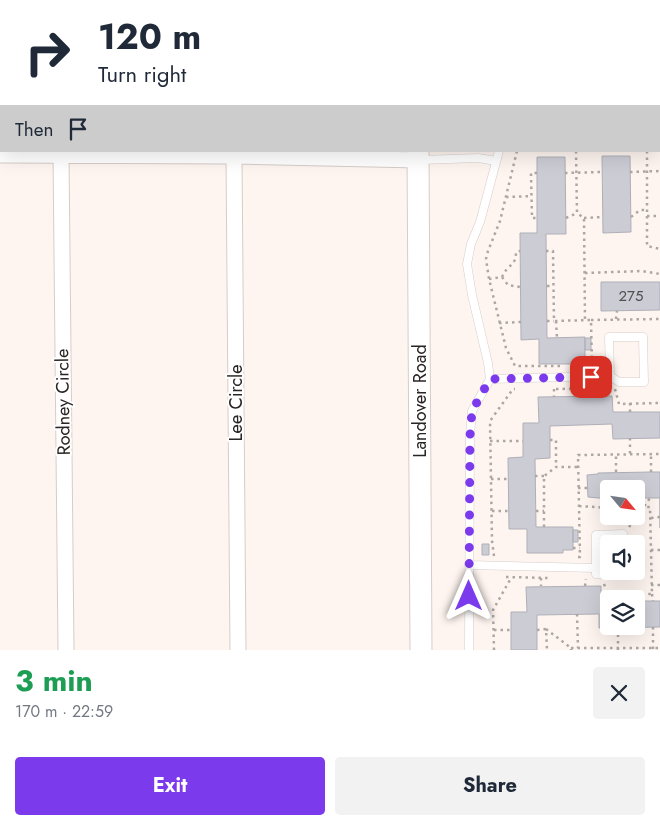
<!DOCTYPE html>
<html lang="en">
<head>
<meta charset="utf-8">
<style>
  :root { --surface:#fff; --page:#f2f2f3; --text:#1f2937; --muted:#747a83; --accent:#7c3aed }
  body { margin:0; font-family:Jost,sans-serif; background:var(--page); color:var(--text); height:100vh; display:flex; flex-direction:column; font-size:19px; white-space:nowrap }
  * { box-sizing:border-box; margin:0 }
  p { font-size:16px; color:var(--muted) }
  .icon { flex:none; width:28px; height:28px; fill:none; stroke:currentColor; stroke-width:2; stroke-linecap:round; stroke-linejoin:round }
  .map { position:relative; height:650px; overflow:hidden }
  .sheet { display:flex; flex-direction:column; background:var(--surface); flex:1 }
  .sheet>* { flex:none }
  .guide { position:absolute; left:0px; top:0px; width:660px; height:152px; box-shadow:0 5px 20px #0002; background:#fff; color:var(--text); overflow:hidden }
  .needle { width:32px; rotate:119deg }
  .tools { position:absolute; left:600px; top:480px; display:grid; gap:10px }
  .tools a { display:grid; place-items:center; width:45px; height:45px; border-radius:5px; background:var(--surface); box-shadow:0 5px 20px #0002; font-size:25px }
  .pin { position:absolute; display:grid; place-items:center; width:42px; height:42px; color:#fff; margin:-21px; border-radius:10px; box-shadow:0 2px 8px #0006 }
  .me { position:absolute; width:55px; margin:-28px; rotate:0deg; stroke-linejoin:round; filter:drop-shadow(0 0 4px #0008) }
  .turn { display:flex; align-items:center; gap:18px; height:105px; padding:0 15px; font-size:22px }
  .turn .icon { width:65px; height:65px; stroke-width:2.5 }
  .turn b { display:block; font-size:35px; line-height:42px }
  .then { display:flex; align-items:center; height:48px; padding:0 15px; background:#0003; gap:10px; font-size:19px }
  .round { display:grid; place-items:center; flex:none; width:52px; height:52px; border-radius:5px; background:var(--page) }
  .headline { display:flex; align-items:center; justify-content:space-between; height:85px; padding:0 15px }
  h1 { font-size:30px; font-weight:700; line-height:38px; color:#1e9e55 }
  .primary-button { display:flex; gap:10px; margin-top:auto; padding:10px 15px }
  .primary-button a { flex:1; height:58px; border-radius:5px; background:var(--accent); color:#fff; font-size:20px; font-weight:700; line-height:58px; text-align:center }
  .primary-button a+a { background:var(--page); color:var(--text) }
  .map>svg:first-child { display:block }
</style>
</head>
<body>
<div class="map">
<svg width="660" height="650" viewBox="0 0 660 650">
  <rect width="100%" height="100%" fill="#fef5f0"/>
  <path fill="#ccccd5" stroke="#afafb8" d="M 602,156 L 630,156 L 631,232 L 603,233 Z
    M 537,157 L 565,157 L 566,234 L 546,234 L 547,338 L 585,337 L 585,361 L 575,361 L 575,364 L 539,364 L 539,339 L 521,340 L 520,233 L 537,233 Z
    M 601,282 L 660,282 L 660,310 L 601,311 Z
    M 585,338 L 591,338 L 591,350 L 585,350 Z
    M 612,396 L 613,412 L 660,412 L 660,438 L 613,439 L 612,424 L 550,426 L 550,458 L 535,459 L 536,527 L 573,527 L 573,550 L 563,550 L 563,553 L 527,553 L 527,529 L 509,529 L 508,458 L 523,457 L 523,423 L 539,423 L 538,397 Z
    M 651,472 L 660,472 L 660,528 L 660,498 L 636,498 L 636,489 L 609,489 L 609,499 L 588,497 L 587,475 L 598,474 L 598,473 Z
    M 573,530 L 578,530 L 578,542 L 573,542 Z
    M 482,544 L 489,544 L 489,555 L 482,555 Z
    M 601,586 L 601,602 L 609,602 L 609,626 L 636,626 L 636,601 L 660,601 L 660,627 L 599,628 L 599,614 L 537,615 L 537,650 L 511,650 L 511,612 L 527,612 L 526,587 Z"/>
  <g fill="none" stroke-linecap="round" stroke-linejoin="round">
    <g stroke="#d6cdc9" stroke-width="9">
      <path id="lane" d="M 659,114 L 660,114
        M 421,160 L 478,158 L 496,161
        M 490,379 L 610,376 L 619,382 L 644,382 L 643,337 L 609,337 L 610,376
        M 469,565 L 596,568
        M 623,571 L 623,574 L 596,574 L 596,535 L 623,534 L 623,544
        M 469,650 L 470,436 L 472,411 L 490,379 L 488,363 L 472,295 L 467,264 L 471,244 L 480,222 L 499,151"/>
    </g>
    <g stroke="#d6cdc9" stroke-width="17">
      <path id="street" d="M 61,154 L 66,650
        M 0,155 L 234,156 L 419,160
        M 234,156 L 238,650"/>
    </g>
    <g stroke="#d6cdc9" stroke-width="23">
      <path id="secondary" d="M 417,0 L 417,1
        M 418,151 L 421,650"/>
    </g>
    <path stroke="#ada7a3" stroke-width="2.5" stroke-dasharray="2.5 4" stroke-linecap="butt" d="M 659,134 L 660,134
      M 517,151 L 500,221 L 488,251 L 486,259 L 489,279 L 506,348 L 515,366 L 561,366
      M 576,151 L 577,213 L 584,218 L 585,320
      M 647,151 L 647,246 L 660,249
      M 630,172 L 660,171
      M 537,173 L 531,173 L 532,218 L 537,218
      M 565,173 L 602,172
      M 506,197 L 532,196
      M 647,216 L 660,216
      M 631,217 L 640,210 L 647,210
      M 566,218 L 577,213
      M 584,218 L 602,217
      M 546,251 L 553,251 L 554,321 L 591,320 L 592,366
      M 585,273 L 642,271 L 660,274
      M 502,277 L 508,285 L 520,287
      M 489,279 L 502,277 C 508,263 516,267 516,252 L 520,251
      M 547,286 L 553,286
      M 616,319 L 617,311
      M 591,320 L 660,319
      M 547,321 L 554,321
      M 556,321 L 557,338
      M 499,323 L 521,322
      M 585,359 L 592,358
      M 554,389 L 554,397
      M 556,389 L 610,388
      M 615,389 L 619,404 L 660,403
      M 630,403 L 630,412
      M 630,438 L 630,455
      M 550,440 L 556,440 L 556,467
      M 490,441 L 523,441
      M 616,472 L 616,455
      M 651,472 L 651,454
      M 535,476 L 544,476
      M 491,479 L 508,479
      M 578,488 L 588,488
      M 579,506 L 609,508
      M 492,511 L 509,511
      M 536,511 L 544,511
      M 651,518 L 660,517
      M 544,527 L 544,476 L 556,467 L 578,467
      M 629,527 L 650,498
      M 573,548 L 580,548
      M 651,550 L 660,550
      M 494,556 L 492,541 L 490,421 L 513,389 L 515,389
      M 578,557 L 580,557 L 578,455 L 660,454
      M 506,577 L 548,578
      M 541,578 L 541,586
      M 604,584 L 608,595 L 652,594 L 650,507 L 636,507
      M 651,585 L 660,585
      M 585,586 L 586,579
      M 652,594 L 653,601
      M 577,614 L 578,648
      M 653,627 L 653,650
      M 618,628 L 618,650
      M 546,629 L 571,648 L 571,650
      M 494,630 L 511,630
      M 537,630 L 546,629 L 547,650
      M 571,648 L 660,648
      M 494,650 L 493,610 L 511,578"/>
    <use href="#lane" stroke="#fff" stroke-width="8"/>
    <use href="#street" stroke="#fff" stroke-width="15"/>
    <use href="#secondary" stroke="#fff" stroke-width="21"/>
  </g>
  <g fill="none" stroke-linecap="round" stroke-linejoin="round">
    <path stroke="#7c3aed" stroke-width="9" stroke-dasharray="0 16.2" d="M 469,596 L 470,436 L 472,411 L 490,379 L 591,377"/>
  </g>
  <g text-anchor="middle" stroke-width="4" stroke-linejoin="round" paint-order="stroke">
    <g font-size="15" fill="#514f50">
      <text x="631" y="301">275</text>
    </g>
    <g font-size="18" fill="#282523" stroke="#fff">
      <text transform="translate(420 401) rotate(-90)" y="6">Landover Road</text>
      <text transform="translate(63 402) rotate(-91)" y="6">Rodney Circle</text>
      <text transform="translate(236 403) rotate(-90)" y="6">Lee Circle</text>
    </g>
  </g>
</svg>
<div class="tools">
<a><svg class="needle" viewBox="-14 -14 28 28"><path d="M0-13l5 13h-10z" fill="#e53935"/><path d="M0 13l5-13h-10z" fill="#747a83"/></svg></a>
<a><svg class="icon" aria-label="sound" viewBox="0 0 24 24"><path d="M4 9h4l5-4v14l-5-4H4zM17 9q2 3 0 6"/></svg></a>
<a><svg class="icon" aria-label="layers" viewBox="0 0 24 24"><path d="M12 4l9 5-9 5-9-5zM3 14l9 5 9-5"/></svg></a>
</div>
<div class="pin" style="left:591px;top:377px;background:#d93025"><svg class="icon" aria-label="arrive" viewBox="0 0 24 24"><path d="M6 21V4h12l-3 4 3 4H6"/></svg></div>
<svg class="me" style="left:469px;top:596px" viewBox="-20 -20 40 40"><path d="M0-17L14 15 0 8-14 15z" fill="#7c3aed" stroke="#fff" stroke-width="4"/></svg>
<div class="guide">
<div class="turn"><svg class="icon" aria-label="right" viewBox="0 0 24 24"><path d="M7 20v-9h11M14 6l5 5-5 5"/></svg><div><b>120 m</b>Turn right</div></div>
<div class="then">Then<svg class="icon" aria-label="arrive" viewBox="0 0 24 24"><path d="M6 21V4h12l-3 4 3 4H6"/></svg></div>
</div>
</div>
<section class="sheet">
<div class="headline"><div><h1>3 min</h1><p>170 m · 22:59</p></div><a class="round"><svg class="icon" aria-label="close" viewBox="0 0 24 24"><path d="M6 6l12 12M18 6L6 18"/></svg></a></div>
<div class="primary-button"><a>Exit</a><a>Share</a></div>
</section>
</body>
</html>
